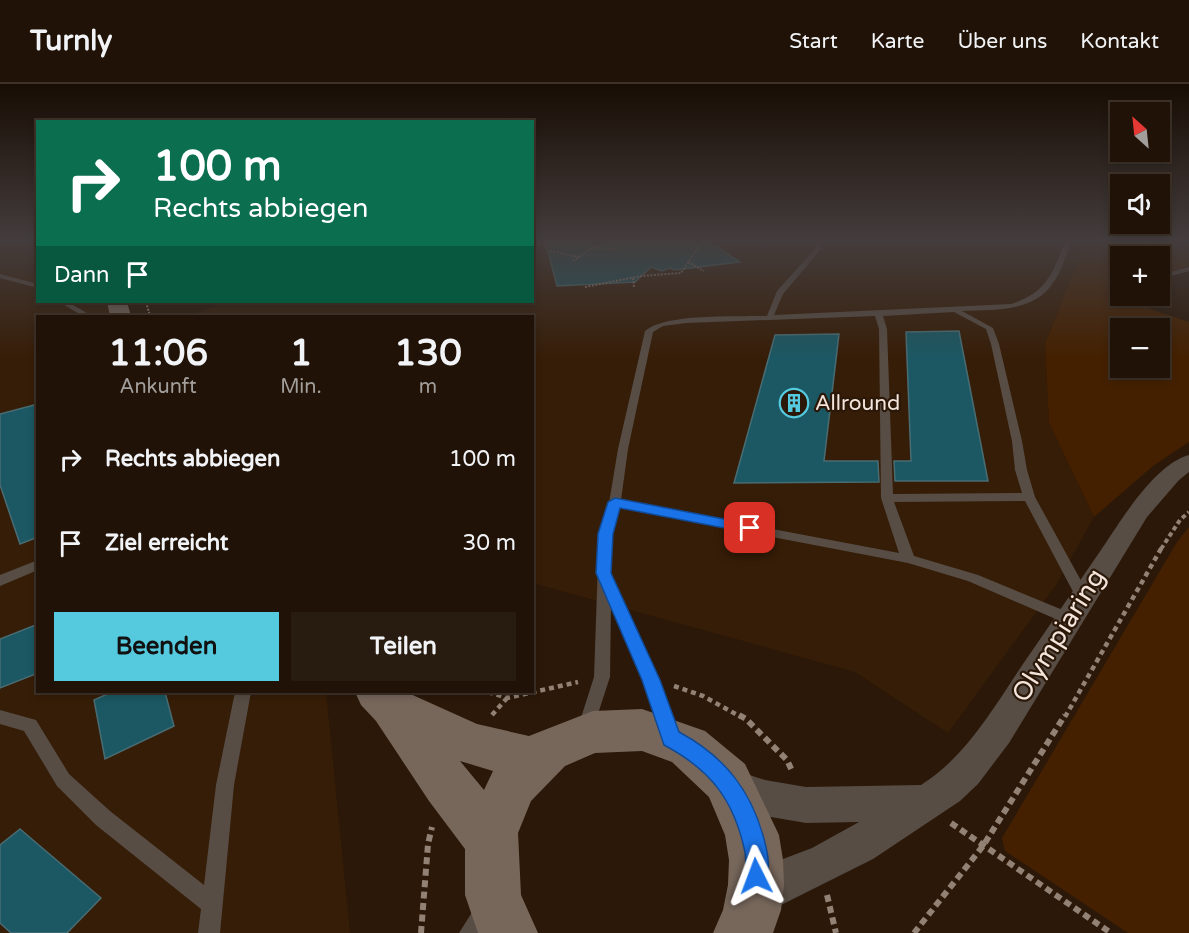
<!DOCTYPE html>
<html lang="de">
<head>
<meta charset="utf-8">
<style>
  :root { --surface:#201206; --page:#281b10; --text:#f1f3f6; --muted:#a29e9b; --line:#3d3228; --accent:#55cadf }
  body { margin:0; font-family:"Varela Round",sans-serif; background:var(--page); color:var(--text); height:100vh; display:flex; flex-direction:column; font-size:22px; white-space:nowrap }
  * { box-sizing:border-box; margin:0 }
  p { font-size:20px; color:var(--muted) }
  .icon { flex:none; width:33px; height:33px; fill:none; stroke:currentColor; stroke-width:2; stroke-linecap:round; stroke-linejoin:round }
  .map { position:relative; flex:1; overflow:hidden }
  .sheet { position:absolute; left:36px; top:231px; width:498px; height:378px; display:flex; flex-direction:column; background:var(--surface); border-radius:0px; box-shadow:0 3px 9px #0003,0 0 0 2px var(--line) }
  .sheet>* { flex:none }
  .top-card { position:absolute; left:36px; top:36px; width:498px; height:183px; border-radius:0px; box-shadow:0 3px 9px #0003,0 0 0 2px var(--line); background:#0b6e4f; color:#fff; overflow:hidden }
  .needle { width:39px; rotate:333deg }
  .buttons { position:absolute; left:1110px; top:18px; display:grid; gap:12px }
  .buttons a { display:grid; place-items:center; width:60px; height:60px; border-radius:0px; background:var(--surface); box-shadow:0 3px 9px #0003,0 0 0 2px var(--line); font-size:30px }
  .pin { position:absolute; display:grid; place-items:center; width:51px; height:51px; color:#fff; margin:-26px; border-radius:12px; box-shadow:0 3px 9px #0006 }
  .me { position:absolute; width:66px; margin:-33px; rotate:357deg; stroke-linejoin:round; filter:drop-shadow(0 0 4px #0008) }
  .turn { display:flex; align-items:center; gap:21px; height:126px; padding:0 18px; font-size:27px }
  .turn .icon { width:78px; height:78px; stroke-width:2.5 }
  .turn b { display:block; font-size:42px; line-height:51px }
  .then { display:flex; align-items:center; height:57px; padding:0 18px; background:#0003; gap:12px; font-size:22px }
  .eta { display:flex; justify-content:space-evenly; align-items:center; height:102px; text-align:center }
  .eta b { font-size:36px; font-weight:700; line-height:42px }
  .cta { display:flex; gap:12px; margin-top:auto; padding:12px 18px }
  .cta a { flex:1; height:69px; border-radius:0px; background:var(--accent); color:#111; font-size:24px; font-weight:700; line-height:69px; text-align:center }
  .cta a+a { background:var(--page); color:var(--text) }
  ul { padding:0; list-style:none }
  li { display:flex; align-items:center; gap:18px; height:84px; padding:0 18px }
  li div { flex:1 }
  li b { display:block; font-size:22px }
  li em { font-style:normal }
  header { display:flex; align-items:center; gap:36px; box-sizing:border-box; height:84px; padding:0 30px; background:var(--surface); border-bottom:2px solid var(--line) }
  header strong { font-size:28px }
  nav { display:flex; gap:33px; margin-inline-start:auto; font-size:21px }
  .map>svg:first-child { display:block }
</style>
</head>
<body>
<header>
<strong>Turnly</strong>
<nav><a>Start</a><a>Karte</a><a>Über uns</a><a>Kontakt</a></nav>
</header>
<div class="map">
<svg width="1189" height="849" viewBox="0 0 1189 849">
  <rect width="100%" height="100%" fill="#2b1808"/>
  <path fill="#361d07" d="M 0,156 L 37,156 L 38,218 L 107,218 L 110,232 L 38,232 L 38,608 L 326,608 L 350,849 L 0,849 Z
    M 533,156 L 1086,156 L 1045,260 L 1049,339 L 1094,433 L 1056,501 L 948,649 L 855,588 L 533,499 L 532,232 L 187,232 L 227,218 L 532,218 Z"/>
  <path fill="#442000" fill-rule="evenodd" d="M 1086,156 L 1189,156 L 1178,163 L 1189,167 L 1189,182 L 1160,191 L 1160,172 L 1120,172 L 1120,212 L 1147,212 L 1133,219 L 1189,238 L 1189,358 L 1153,382 L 1094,433 L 1049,339 L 1045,260 ZM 1120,244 L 1160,244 L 1160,284 L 1120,284 Z
    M 1189,443 L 1189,849 L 1128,849 L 1005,767 L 1002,754 L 1177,458 Z"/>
  <path fill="#1b5863" stroke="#496c73" stroke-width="1.5" d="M 545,156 L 707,156 L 740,178 L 674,186 L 670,184 L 662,187 L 651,183 L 635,198 L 557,202 Z
    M 959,247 L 988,397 L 895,397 L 894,377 L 911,377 L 906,248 Z
    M 839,250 L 824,377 L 878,377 L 879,398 L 734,399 L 775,251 Z
    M 38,320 L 38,453 L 20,460 L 0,401 L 0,330 Z
    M 38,540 L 38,589 L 0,604 L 0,555 Z
    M 112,608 L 165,608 L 174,642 L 105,675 L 94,616 Z
    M 20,745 L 101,814 L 67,849 L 11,849 L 0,839 L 0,761 Z"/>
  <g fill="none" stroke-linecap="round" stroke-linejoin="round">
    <path stroke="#928175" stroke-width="2" stroke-dasharray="2 1.5" stroke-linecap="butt" d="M 587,156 L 594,163 L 617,166
      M 1147,156 L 1171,174
      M 538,161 L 551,156
      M 550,167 L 579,173
      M 573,177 L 594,163
      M 688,178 L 704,187
      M 633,194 L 634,203
      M 585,203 L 641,192 L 681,189 L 699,162 L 685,156
      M 146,218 L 150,232"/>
    <path stroke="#928175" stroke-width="4" stroke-dasharray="4.5 3" stroke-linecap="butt" d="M 1161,465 L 1180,436 L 1189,428"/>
    <path stroke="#928175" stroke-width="4.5" stroke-dasharray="5 4" stroke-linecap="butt" d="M 674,602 L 703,612 L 741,633
      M 488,608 L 507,614 L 578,598
      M 492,631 L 507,614
      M 1065,633 L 1162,463"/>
    <path stroke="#928175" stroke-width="6" stroke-dasharray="7 4.5" stroke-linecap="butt" d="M 739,631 L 746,635 L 787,676 L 793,689
      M 951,739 L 1111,849
      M 827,811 L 836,849
      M 421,849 L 428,760 L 432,743
      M 914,849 L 983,762 L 1065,631"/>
    <path fill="#574d45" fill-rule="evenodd" d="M 815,156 L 821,156 L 821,165 L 783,210 L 774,231 L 1011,220 C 1048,208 1052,189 1066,156 L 1072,156 C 1066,170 1062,187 1053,199 C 1033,229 994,225 962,227 L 993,244 L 999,260 L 1022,357 L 1027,386 L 1035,413 L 1090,513 L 1088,517 L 1083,518 L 1078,517 L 1025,417 L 894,418 L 914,472 L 978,491 L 1075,531 L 1077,535 L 1075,539 L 1070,541 L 1065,539 L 968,497 L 908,479 L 620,424 L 611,450 L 611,491 L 659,596 L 678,648 L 675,653 L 669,656 L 663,653 L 643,596 L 611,521 L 610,593 L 592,648 L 586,651 L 580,648 L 578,643 L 594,593 L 599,450 L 609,419 L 618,365 L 645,247 C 666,229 737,233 767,232 L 777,207 L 815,165 ZM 954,228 L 986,245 L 991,260 L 1012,357 L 1015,386 L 1022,409 L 893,410 L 887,245 L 883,232 ZM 875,232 L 879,245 L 881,414 L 899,469 L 621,416 L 628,365 L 653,248 L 663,242 L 686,239 Z
      M 1189,183 L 1189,187 L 1160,195 L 1160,191 Z
      M 0,190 L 38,200 L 38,204 L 0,194 Z
      M 59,218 L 68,218 L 92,232 L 83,232 Z
      M 38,476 L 38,486 L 0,502 L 0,491 Z
      M 235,608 L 251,608 L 234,701 L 220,849 L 198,849 L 201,825 L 96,741 L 57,702 L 24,647 L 0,640 L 0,626 L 36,636 L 69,690 L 110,727 L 204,801 L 216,701 Z
      M 483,818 L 490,822 L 494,829 L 482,849 L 459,849 L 476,822 Z"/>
    <path fill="#574d45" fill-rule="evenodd" d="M 1189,371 L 1189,388 L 1179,396 L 1147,433 L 1009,659 L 978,700 L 960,717 L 873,775 L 757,833 L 742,827 L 736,812 L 742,797 L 783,775 L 812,764 L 859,738 L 806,739 L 765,732 L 718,714 L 713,702 L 718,690 L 731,685 L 765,696 L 806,703 L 921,701 C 966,673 994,623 1023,580 C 1050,541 1076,502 1103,463 C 1122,435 1155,380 1189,371 Z"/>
    <path fill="#77675b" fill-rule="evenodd" d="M 107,218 L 127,218 L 131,232 L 110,232 Z
      M 355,608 L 406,608 L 477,640 L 529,652 L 593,627 L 642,625 L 705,647 L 745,680 L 779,751 L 783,776 L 784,801 L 781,826 L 773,849 L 713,849 L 723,826 L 728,801 L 729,776 L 725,751 L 709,713 L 672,678 L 642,667 L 595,669 L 565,682 L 531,717 L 518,749 L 521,811 L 538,849 L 478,849 L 465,811 L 465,765 L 429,717 L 376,637 L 361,621 ZM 460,677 L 493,687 L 484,706 Z"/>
  </g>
  <linearGradient id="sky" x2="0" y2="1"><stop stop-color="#180d04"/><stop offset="0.57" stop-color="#443d3d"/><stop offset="1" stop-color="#443d3d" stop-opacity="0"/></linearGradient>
  <rect width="1189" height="275" fill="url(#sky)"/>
  <path fill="#1a73e8" stroke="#114b97" stroke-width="1.5" d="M 615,414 L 750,440 L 757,444 L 750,449 L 620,424 L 613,450 L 611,489 L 660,596 L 679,648 C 724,672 751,706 764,755 C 768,770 771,785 765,800 L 756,804 L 748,800 C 744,789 747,780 745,768 C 734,716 711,686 664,661 L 642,596 L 596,489 L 598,450 L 608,418 Z"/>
  <defs>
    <g id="building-ring" transform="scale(1.5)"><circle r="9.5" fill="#2b1808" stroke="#55cadf" stroke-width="1.5"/><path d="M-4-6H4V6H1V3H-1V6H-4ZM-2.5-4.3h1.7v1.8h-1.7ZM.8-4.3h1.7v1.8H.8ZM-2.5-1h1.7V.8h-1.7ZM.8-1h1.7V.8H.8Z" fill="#55cadf"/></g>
  </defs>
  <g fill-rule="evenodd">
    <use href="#building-ring" x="794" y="319"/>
  </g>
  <g text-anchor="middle" stroke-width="4.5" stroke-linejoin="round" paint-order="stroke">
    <g font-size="21" fill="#f3e5db" stroke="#2b1808" text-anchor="start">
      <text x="815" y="326">Allround</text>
    </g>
    <g font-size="26" fill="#f3e5db" stroke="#2b1808">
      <text transform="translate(1058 551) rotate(-58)" y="9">Olympiaring</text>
    </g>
  </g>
</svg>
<div class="buttons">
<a><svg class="needle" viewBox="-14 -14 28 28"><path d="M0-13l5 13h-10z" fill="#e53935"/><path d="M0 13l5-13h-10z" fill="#a29e9b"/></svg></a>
<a><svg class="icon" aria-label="sound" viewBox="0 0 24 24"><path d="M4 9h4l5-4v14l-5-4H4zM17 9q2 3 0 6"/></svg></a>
<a>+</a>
<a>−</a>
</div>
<div class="pin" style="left:750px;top:444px;background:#d93025"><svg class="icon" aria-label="arrive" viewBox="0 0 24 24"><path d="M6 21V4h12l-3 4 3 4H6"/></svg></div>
<svg class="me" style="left:756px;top:792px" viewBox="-20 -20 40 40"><path d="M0-17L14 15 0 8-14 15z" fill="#1a73e8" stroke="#fff" stroke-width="4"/></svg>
<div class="top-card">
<div class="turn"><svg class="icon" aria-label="right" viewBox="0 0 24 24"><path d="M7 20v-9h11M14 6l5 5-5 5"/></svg><div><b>100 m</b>Rechts abbiegen</div></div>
<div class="then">Dann<svg class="icon" aria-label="arrive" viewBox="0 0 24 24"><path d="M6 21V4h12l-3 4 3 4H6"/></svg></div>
</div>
<section class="sheet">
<div class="eta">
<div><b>11:06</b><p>Ankunft</p></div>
<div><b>1</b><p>Min.</p></div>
<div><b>130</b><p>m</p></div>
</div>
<ul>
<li><svg class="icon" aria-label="right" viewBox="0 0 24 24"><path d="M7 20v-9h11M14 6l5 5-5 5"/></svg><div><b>Rechts abbiegen</b></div><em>100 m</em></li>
<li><svg class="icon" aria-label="arrive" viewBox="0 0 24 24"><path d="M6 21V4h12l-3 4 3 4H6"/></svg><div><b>Ziel erreicht</b></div><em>30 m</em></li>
</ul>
<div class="cta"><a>Beenden</a><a>Teilen</a></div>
</section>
</div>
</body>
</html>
